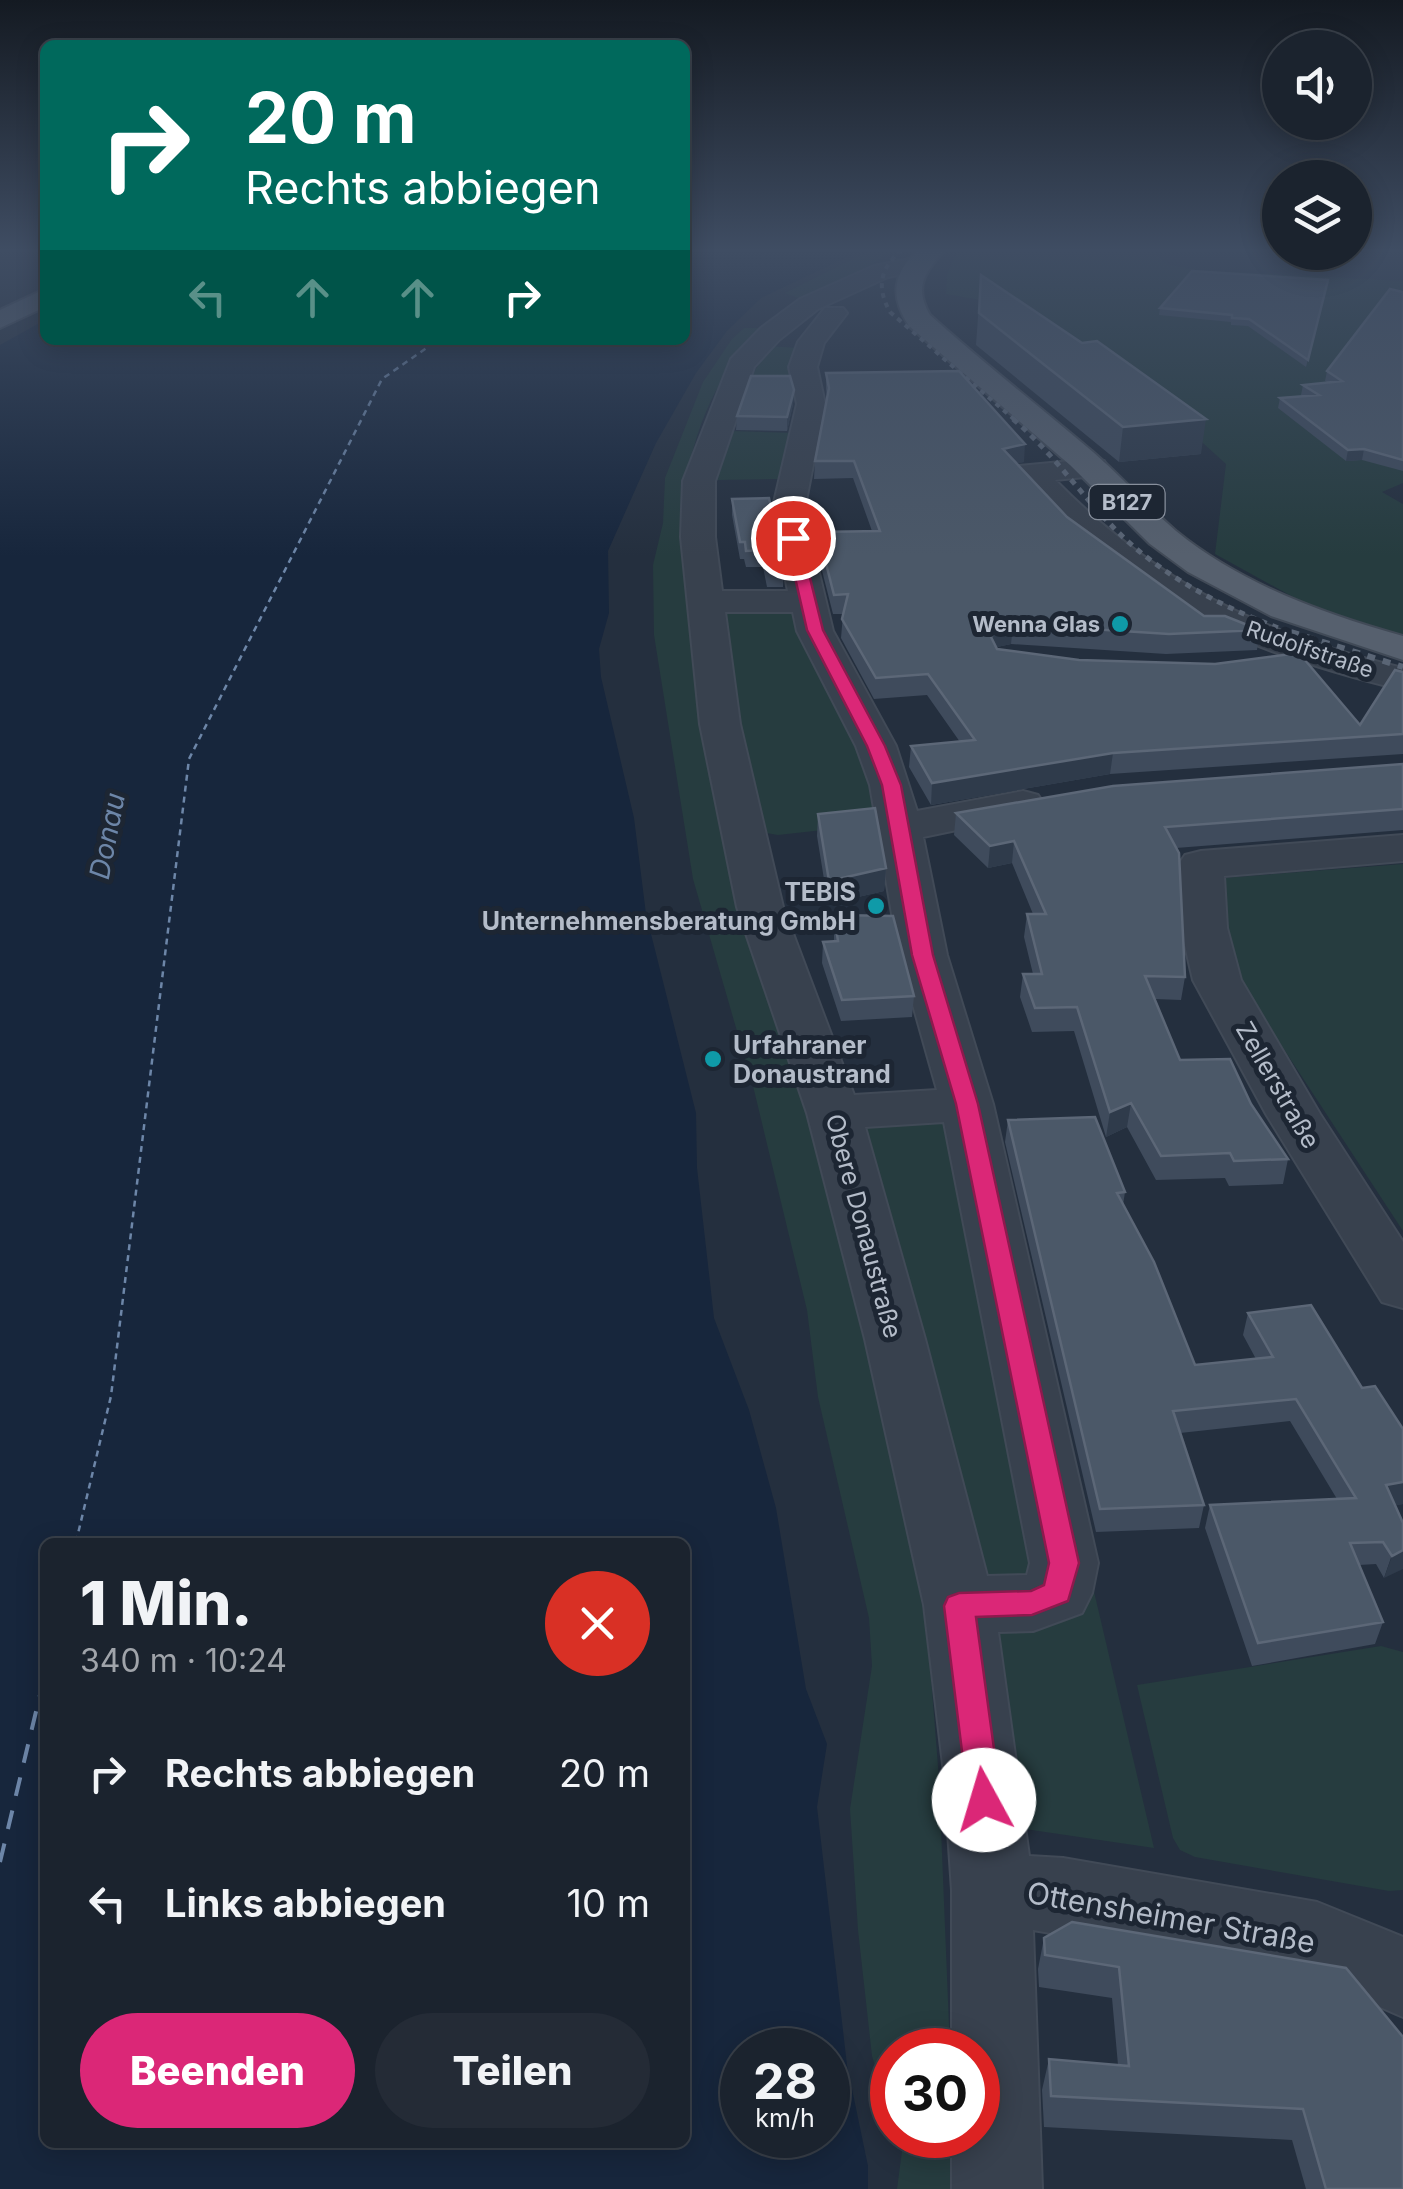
<!DOCTYPE html>
<html lang="de">
<head>
<meta charset="utf-8">
<style>
  :root { --surface:#1b232e; --page:#242b36; --text:#f1f3f6; --muted:#a0a4aa; --line:#39404a; --accent:#db2777 }
  body { margin:0; font-family:Inter,sans-serif; background:var(--page); color:var(--text); height:100vh; display:flex; flex-direction:column; font-size:38px; white-space:nowrap }
  * { box-sizing:border-box; margin:0 }
  p { font-size:32px; color:var(--muted) }
  .icon { flex:none; width:55px; height:55px; fill:none; stroke:currentColor; stroke-width:2; stroke-linecap:round; stroke-linejoin:round }
  .map { position:relative; flex:1; overflow:hidden }
  .side { position:absolute; left:40px; top:1538px; width:650px; height:610px; display:flex; flex-direction:column; background:var(--surface); border-radius:15px; box-shadow:0 5px 25px #0003,0 0 0 2px var(--line) }
  .side>* { flex:none }
  .banner { position:absolute; left:40px; top:40px; width:650px; height:305px; border-radius:15px; box-shadow:0 5px 25px #0003,0 0 0 2px var(--line); background:#00695c; color:#fff; overflow:hidden }
  .fabs { position:absolute; left:1262px; top:30px; display:grid; gap:20px }
  .fabs a { display:grid; place-items:center; width:110px; height:110px; border-radius:50%; background:var(--surface); box-shadow:0 5px 25px #0003,0 0 0 2px var(--line); font-size:50px }
  .speed { position:absolute; left:720px; top:2028px; display:flex; gap:20px; font-size:50px; font-weight:700; text-align:center }
  .speed>* { display:grid; place-content:center; width:130px; height:130px; border-radius:50%; background:var(--surface); box-shadow:0 5px 25px #0003,0 0 0 2px var(--line); line-height:1 }
  .speed small { font-size:25px; font-weight:400 }
  .speed .limit { border:15px solid #d22; background:#fff; color:#111 }
  .pin { position:absolute; display:grid; place-items:center; width:85px; height:85px; color:#fff; margin:-42px; border:5px solid #fff; border-radius:50%; box-shadow:0 2px 10px #0007 }
  .me { position:absolute; width:110px; margin:-55px; rotate:354deg; stroke-linejoin:round; filter:drop-shadow(0 0 8px #0008) }
  .turn { display:flex; align-items:center; gap:35px; height:210px; padding:0 40px; font-size:45px }
  .turn .icon { width:130px; height:130px; stroke-width:2.5 }
  .turn b { display:block; font-size:70px; line-height:85px }
  .lanes { display:flex; align-items:center; height:95px; padding:0 40px; background:#0003; justify-content:center; gap:50px; direction:ltr }
  .lanes .off { opacity:.35 }
  .round { display:grid; place-items:center; flex:none; width:105px; height:105px; border-radius:52px; background:var(--page) }
  .headline { display:flex; align-items:center; justify-content:space-between; height:170px; padding:0 40px }
  h1 { font-size:60px; font-weight:800; line-height:75px }
  .cta { display:flex; gap:20px; margin-top:auto; padding:20px 40px }
  .cta a { flex:1; height:115px; border-radius:60px; background:var(--accent); color:#fff; font-size:40px; font-weight:800; line-height:115px; text-align:center }
  .cta a+a { background:var(--page); color:var(--text) }
  ul { padding:0; list-style:none }
  li { display:flex; align-items:center; gap:30px; height:130px; padding:0 40px }
  li div { flex:1 }
  li b { display:block; font-size:38px }
  li em { font-style:normal }
  .map>svg:first-child { display:block }
</style>
</head>
<body>
<div class="map">
<svg width="1403" height="2189" viewBox="0 0 1403 2189">
  <rect width="100%" height="100%" fill="#242f3e"/>
  <path fill="#263c3f" d="M 871,250 L 893,250 C 865,270 836,285 804,300 L 785,293 Z
    M 958,250 L 1159,250 L 1157,255 L 1166,264 L 1196,270 L 1403,281 L 1403,483 L 1382,492 L 1403,504 L 1403,636 L 1304,603 L 1215,554 L 1226,464 L 1172,415 L 980,300 L 946,294 L 947,274 Z
    M 744,328 L 763,328 C 705,383 680,465 683,544 L 805,1095 L 851,1271 L 910,1538 L 928,1639 L 939,1779 L 950,2050 L 892,2050 L 892,2121 L 872,2056 L 858,1930 L 850,1809 L 872,1666 L 869,1618 L 818,1397 L 807,1310 L 754,1090 L 693,879 L 654,635 L 653,565 L 663,523 L 665,478 L 703,382 L 732,339 Z
    M 768,346 L 798,348 L 797,387 L 746,388 Z
    M 731,431 L 796,433 L 782,479 L 716,480 Z
    M 793,607 L 858,737 L 886,823 L 778,835 L 760,832 L 718,613 L 722,609 Z
    M 1403,864 L 1403,1231 L 1249,996 L 1226,941 L 1223,878 Z
    M 949,1091 L 1085,1553 L 1154,1848 L 1018,1828 L 848,1095 Z
    M 1381,1646 L 1403,1652 L 1403,1890 L 1389,1891 L 1195,1857 L 1180,1850 L 1173,1838 L 1137,1685 Z
    M 897,2135 L 952,2135 L 952,2189 L 897,2189 L 902,2151 Z"/>
  <path fill="#17263c" fill-rule="evenodd" d="M 685,250 L 862,250 L 761,298 L 727,331 L 696,373 L 656,443 L 608,551 L 609,613 L 599,649 L 601,677 L 634,818 L 646,914 L 696,1113 L 697,1168 L 714,1318 L 749,1410 L 776,1508 L 806,1689 L 827,1744 L 817,1807 L 847,2065 L 868,2166 L 868,2189 L 0,2189 L 0,345 L 45,320 L 45,340 L 685,340 ZM 45,1542 L 685,1542 L 685,2142 L 45,2142 ZM 742,2050 L 828,2050 L 828,2135 L 742,2135 Z"/>
  <g fill="none" stroke-linecap="round" stroke-linejoin="round">
    <path stroke="#6d86a8" stroke-width="2.5" stroke-dasharray="6 5" stroke-linecap="butt" d="M 76,1542 L 111,1396 L 189,759 L 382,379 L 438,340"/>
    <path stroke="#6d86a8" stroke-width="4" stroke-dasharray="19 15" stroke-linecap="butt" d="M 0,1862 L 45,1674"/>
    <g stroke="#414a57" stroke-width="4">
      <path id="street" d="M 915,258 L 923,260 L 927,265 L 923,270 L 888,277 L 818,309 L 779,340 L 754,367 L 715,481 L 715,537 L 722,591 L 788,591 L 772,511 L 797,404 L 789,367 L 798,342 L 825,308 L 843,308 L 847,313 L 824,343 L 817,367 L 825,404 L 804,511 L 833,631 L 896,746 L 917,811 L 1023,791 L 1038,795 L 1044,804 L 1038,813 L 923,837 L 947,955 L 993,1104 L 1098,1563 L 1092,1593 L 1082,1613 L 1033,1631 L 998,1632 L 1029,1856 L 1063,1858 L 1317,1902 L 1403,1937 L 1403,2017 L 1311,1977 L 1033,1930 L 1042,2189 L 952,2189 L 952,2135 L 978,2135 L 978,2050 L 952,2050 L 952,1890 L 944,1773 L 924,1605 L 865,1339 L 807,1113 L 737,907 L 700,724 L 681,537 L 683,481 L 731,359 L 761,328 L 800,299 L 874,266 ZM 725,612 L 793,612 L 797,631 L 856,746 L 870,785 L 899,955 L 937,1090 L 854,1095 L 783,907 L 740,724 ZM 944,1122 L 1030,1563 L 1027,1575 L 987,1576 L 925,1339 L 865,1127 Z
        M 1093,459 L 1104,461 L 1108,468 L 1104,475 L 1055,480 C 1158,584 1261,634 1403,668 L 1403,690 C 1277,659 1156,617 1062,524 C 1046,508 1027,492 1015,473 L 1019,466 Z
        M 1403,835 L 1403,861 L 1224,876 L 1227,928 L 1241,980 L 1320,1114 L 1403,1242 L 1403,1308 L 1382,1302 L 1266,1114 L 1193,980 L 1181,928 L 1179,864 L 1185,855 L 1201,851 Z"/>
    </g>
    <g stroke="#414a57" stroke-width="4">
      <path id="primary" d="M 918,250 L 944,250 C 926,273 913,285 930,315 C 983,363 1039,406 1093,452 C 1122,477 1147,506 1176,531 C 1241,584 1324,614 1403,636 L 1403,660 L 1271,616 L 1188,572 L 1150,544 L 1070,465 L 909,326 C 890,297 892,274 918,250 Z
        M 45,289 L 45,307 L 0,328 L 0,310 Z"/>
    </g>
    <use href="#street" fill="#38414e" fill-rule="evenodd"/>
    <use href="#primary" fill="#56606e" fill-rule="evenodd"/>
    <path stroke="#5a6575" stroke-width="4" stroke-dasharray="5 5" stroke-linecap="butt" d="M 902,250 C 880,268 876,287 890,312 L 1016,421"/>
    <path stroke="#5a6575" stroke-width="5" stroke-dasharray="6 6" stroke-linecap="butt" d="M 1013,419 C 1051,451 1078,491 1113,527 C 1162,578 1231,612 1298,635"/>
    <path stroke="#5a6575" stroke-width="6" stroke-dasharray="8 8" stroke-linecap="butt" d="M 1291,632 L 1403,667"/>
  </g>
  <path fill="#3f4b5c" d="M 981,275 L 1201,454 L 1119,462 L 976,345 Z
    M 1328,280 L 1306,367 L 1248,326 L 1231,325 L 1231,322 L 1159,315 L 1160,308 Z
    M 1403,292 L 1403,471 L 1362,460 L 1346,461 L 1278,408 L 1280,398 L 1303,396 L 1301,395 L 1303,385 L 1327,382 L 1325,381 L 1327,371 Z
    M 826,373 L 1024,462 L 1016,463 L 1067,517 L 1204,616 L 1260,630 L 1257,650 L 1166,654 L 1011,644 L 997,647 L 997,649 L 1360,725 L 1403,672 L 1403,754 L 1110,774 L 931,805 L 909,767 L 911,746 L 960,742 L 927,695 L 874,699 L 841,638 L 843,614 L 833,614 L 817,551 L 818,532 L 872,531 L 853,478 L 814,479 L 815,461 L 827,398 L 826,389 Z
    M 794,390 L 793,404 L 787,431 L 736,430 L 737,416 Z
    M 732,499 L 784,570 L 783,587 L 767,587 L 763,567 L 746,567 L 744,559 L 740,559 L 732,515 Z
    M 1403,764 L 1403,830 L 1176,848 L 1185,977 L 1181,1000 L 1155,999 L 1180,1060 L 1251,1104 L 1288,1159 L 1283,1184 L 1229,1186 L 1225,1178 L 1156,1180 L 1127,1127 L 1106,1137 L 1074,1031 L 1032,1032 L 1020,997 L 1023,974 L 1033,974 L 1024,937 L 1027,914 L 1033,914 L 1012,863 L 988,868 L 954,835 L 956,813 Z
    M 818,814 L 886,868 L 884,891 L 828,904 L 817,836 Z
    M 834,915 L 914,996 L 912,1017 L 841,1021 L 822,963 L 823,942 L 834,941 Z
    M 1008,1120 L 1125,1192 L 1123,1205 L 1195,1365 L 1256,1359 L 1243,1335 L 1248,1313 L 1362,1388 L 1403,1429 L 1403,1504 L 1395,1505 L 1403,1523 L 1384,1578 L 1376,1564 L 1359,1565 L 1383,1622 L 1375,1644 L 1252,1666 L 1205,1528 L 1210,1505 L 1337,1499 L 1290,1421 L 1180,1433 L 1204,1505 L 1199,1528 L 1096,1532 L 1005,1142 Z
    M 1072,1922 L 1403,2189 L 1306,2189 L 1292,2140 L 1044,2127 L 1042,2090 L 1049,2059 L 1118,2065 L 1112,1998 L 1039,1987 L 1038,1969 L 1044,1938 Z"/>
  <path fill="#2f3b4b" d="M 794,390 L 793,404 L 787,431 L 787,417 Z
    M 1206,419 L 1201,454 L 1119,462 L 1123,427 Z
    M 1025,444 L 1024,462 L 1002,467 L 1003,449 Z
    M 1364,449 L 1362,460 L 1346,461 L 1348,450 Z
    M 1013,624 L 1011,644 L 997,647 L 989,657 L 991,637 L 999,628 Z
    M 1113,753 L 1110,774 L 931,805 L 932,783 Z
    M 1014,841 L 1012,863 L 988,868 L 990,846 Z
    M 886,868 L 884,891 L 828,904 L 829,881 Z
    M 1131,1103 L 1127,1127 L 1106,1137 L 1110,1112 Z
    M 1403,1482 L 1403,1504 L 1379,1508 L 1386,1485 Z
    M 1403,1550 L 1403,1569 L 1384,1578 L 1392,1556 Z"/>
  <path fill="#4b5868" stroke="#5c6777" stroke-width="2.5" d="M 1192,271 L 1328,280 L 1308,360 L 1249,319 L 1232,318 L 1232,315 L 1160,308 Z
    M 981,275 L 1082,343 L 1097,341 L 1206,419 L 1123,427 L 979,313 Z
    M 1390,289 L 1403,292 L 1403,460 L 1364,449 L 1348,450 L 1280,398 L 1319,395 L 1303,385 L 1342,381 L 1327,371 Z
    M 959,371 L 1025,444 L 1003,449 L 1067,517 L 1204,616 L 1225,616 L 1260,630 L 1169,634 L 1013,624 L 999,628 L 991,637 L 997,649 L 1079,660 L 1215,664 L 1299,653 L 1360,725 L 1395,670 L 1403,672 L 1403,734 L 1113,753 L 932,783 L 911,746 L 975,740 L 928,674 L 876,678 L 842,619 L 848,594 L 834,595 L 818,532 L 880,531 L 854,461 L 815,461 L 829,388 L 826,373 Z
    M 751,376 L 790,376 L 794,390 L 787,417 L 737,416 Z
    M 769,498 L 784,570 L 767,570 L 763,550 L 746,551 L 745,542 L 740,542 L 732,499 Z
    M 1403,764 L 1403,809 L 1165,827 L 1179,853 L 1185,977 L 1145,976 L 1180,1060 L 1230,1059 L 1251,1104 L 1288,1159 L 1234,1161 L 1230,1153 L 1161,1156 L 1131,1103 L 1110,1112 L 1077,1007 L 1035,1008 L 1023,974 L 1042,974 L 1027,914 L 1046,914 L 1014,841 L 990,846 L 956,813 L 1113,786 Z
    M 875,808 L 886,868 L 829,881 L 818,814 Z
    M 834,915 L 893,916 L 914,996 L 842,1000 L 823,942 L 838,941 Z
    M 1095,1117 L 1125,1192 L 1117,1193 L 1154,1262 L 1195,1365 L 1273,1357 L 1248,1313 L 1311,1305 L 1362,1388 L 1375,1386 L 1403,1429 L 1403,1482 L 1386,1485 L 1403,1523 L 1403,1550 L 1392,1556 L 1383,1542 L 1350,1543 L 1383,1622 L 1258,1643 L 1210,1505 L 1356,1498 L 1296,1399 L 1173,1411 L 1204,1505 L 1100,1509 L 1008,1120 Z
    M 1072,1922 L 1346,1968 L 1403,2037 L 1403,2189 L 1326,2189 L 1303,2109 L 1051,2096 L 1049,2059 L 1129,2066 L 1119,1967 L 1045,1955 L 1044,1938 Z"/>
  <linearGradient id="sky" x2="0" y2="1"><stop stop-color="#141a22"/><stop offset="0.45" stop-color="#3f4d63"/><stop offset="1" stop-color="#3f4d63" stop-opacity="0"/></linearGradient>
  <rect width="1403" height="556" fill="url(#sky)"/>
  <path fill="#db2777" stroke="#8e194d" stroke-width="2.5" d="M 793,533 L 800,538 L 823,630 L 885,746 L 901,785 L 933,955 L 978,1104 L 1079,1563 L 1068,1601 L 1032,1615 L 976,1617 L 1001,1800 L 996,1811 L 984,1815 L 972,1811 L 968,1800 L 944,1606 L 948,1597 L 959,1593 L 1031,1591 L 1044,1585 L 1049,1563 L 956,1104 L 912,955 L 882,785 L 867,746 L 807,630 L 786,538 Z"/>
  <g fill="#0f9aa8" stroke="#1d2633" stroke-width="4">
    <circle cx="1120" cy="624" r="10"/>
    <circle cx="876" cy="906" r="10"/>
    <circle cx="713" cy="1059" r="10"/>
  </g>
  <g text-anchor="middle" stroke-width="10" stroke-linejoin="round" paint-order="stroke">
    <rect fill="#1d2633" stroke="#878f9c" stroke-width="2.5" x="1089.5" y="485" width="75" height="34" rx="8"/>
    <g font-size="22" font-weight="bold" fill="#b4bcc9">
      <text x="1127" y="510">B127</text>
    </g>
    <g font-size="22" font-weight="bold" fill="#b4bcc9" stroke="#1d2633" text-anchor="end">
      <text x="1100" y="632">Wenna Glas</text>
    </g>
    <g font-size="22" fill="#b4bcc9" stroke="#1d2633">
      <text transform="translate(1310 649) rotate(19)" y="8">Rudolfstraße</text>
    </g>
    <g font-size="25" font-weight="bold" fill="#b4bcc9" stroke="#1d2633" text-anchor="end">
      <text x="856" y="901">TEBIS<tspan x="856" dy="29">Unternehmensberatung GmbH</tspan></text>
      <text x="733" y="1054" text-anchor="start">Urfahraner<tspan x="733" dy="29">Donaustrand</tspan></text>
    </g>
    <g font-size="25" fill="#b4bcc9" stroke="#1d2633">
      <text transform="translate(1278 1085) rotate(60)" y="9">Zellerstraße</text>
      <text transform="translate(864 1226) rotate(75)" y="9">Obere Donaustraße</text>
    </g>
    <g font-size="28" font-style="italic" fill="#6d86a8" stroke="#1d2633">
      <text transform="translate(107 836) rotate(-79)" y="10">Donau</text>
    </g>
    <g font-size="30" fill="#b4bcc9" stroke="#1d2633">
      <text transform="translate(1171 1918) rotate(10)" y="10">Ottensheimer Straße</text>
    </g>
  </g>
</svg>
<div class="fabs">
<a><svg class="icon" aria-label="sound" viewBox="0 0 24 24"><path d="M4 9h4l5-4v14l-5-4H4zM17 9q2 3 0 6"/></svg></a>
<a><svg class="icon" aria-label="layers" viewBox="0 0 24 24"><path d="M12 4l9 5-9 5-9-5zM3 14l9 5 9-5"/></svg></a>
</div>
<div class="speed"><div>28<small>km/h</small></div><div class="limit">30</div></div>
<div class="pin" style="left:793px;top:538px;background:#d93025"><svg class="icon" aria-label="arrive" viewBox="0 0 24 24"><path d="M6 21V4h12l-3 4 3 4H6"/></svg></div>
<svg class="me" style="left:984px;top:1800px" viewBox="-20 -20 40 40"><circle r="19" fill="#fff"/><path d="M0-13L10 11 0 6-10 11z" fill="#db2777"/></svg>
<div class="banner">
<div class="turn"><svg class="icon" aria-label="right" viewBox="0 0 24 24"><path d="M7 20v-9h11M14 6l5 5-5 5"/></svg><div><b>20 m</b>Rechts abbiegen</div></div>
<div class="lanes"><svg class="icon off" aria-label="left" viewBox="0 0 24 24"><path d="M17 20v-9H6M10 6l-5 5 5 5"/></svg><svg class="icon off" aria-label="ahead" viewBox="0 0 24 24"><path d="M12 20V5M6 11l6-6 6 6"/></svg><svg class="icon off" aria-label="ahead" viewBox="0 0 24 24"><path d="M12 20V5M6 11l6-6 6 6"/></svg><svg class="icon" aria-label="right" viewBox="0 0 24 24"><path d="M7 20v-9h11M14 6l5 5-5 5"/></svg></div>
</div>
<section class="side">
<div class="headline"><div><h1>1 Min.</h1><p>340 m · 10:24</p></div><a class="round" style="background:#d93025;color:#fff"><svg class="icon" aria-label="close" viewBox="0 0 24 24"><path d="M6 6l12 12M18 6L6 18"/></svg></a></div>
<ul>
<li><svg class="icon" aria-label="right" viewBox="0 0 24 24"><path d="M7 20v-9h11M14 6l5 5-5 5"/></svg><div><b>Rechts abbiegen</b></div><em>20 m</em></li>
<li><svg class="icon" aria-label="left" viewBox="0 0 24 24"><path d="M17 20v-9H6M10 6l-5 5 5 5"/></svg><div><b>Links abbiegen</b></div><em>10 m</em></li>
</ul>
<div class="cta"><a>Beenden</a><a>Teilen</a></div>
</section>
</div>
</body>
</html>
